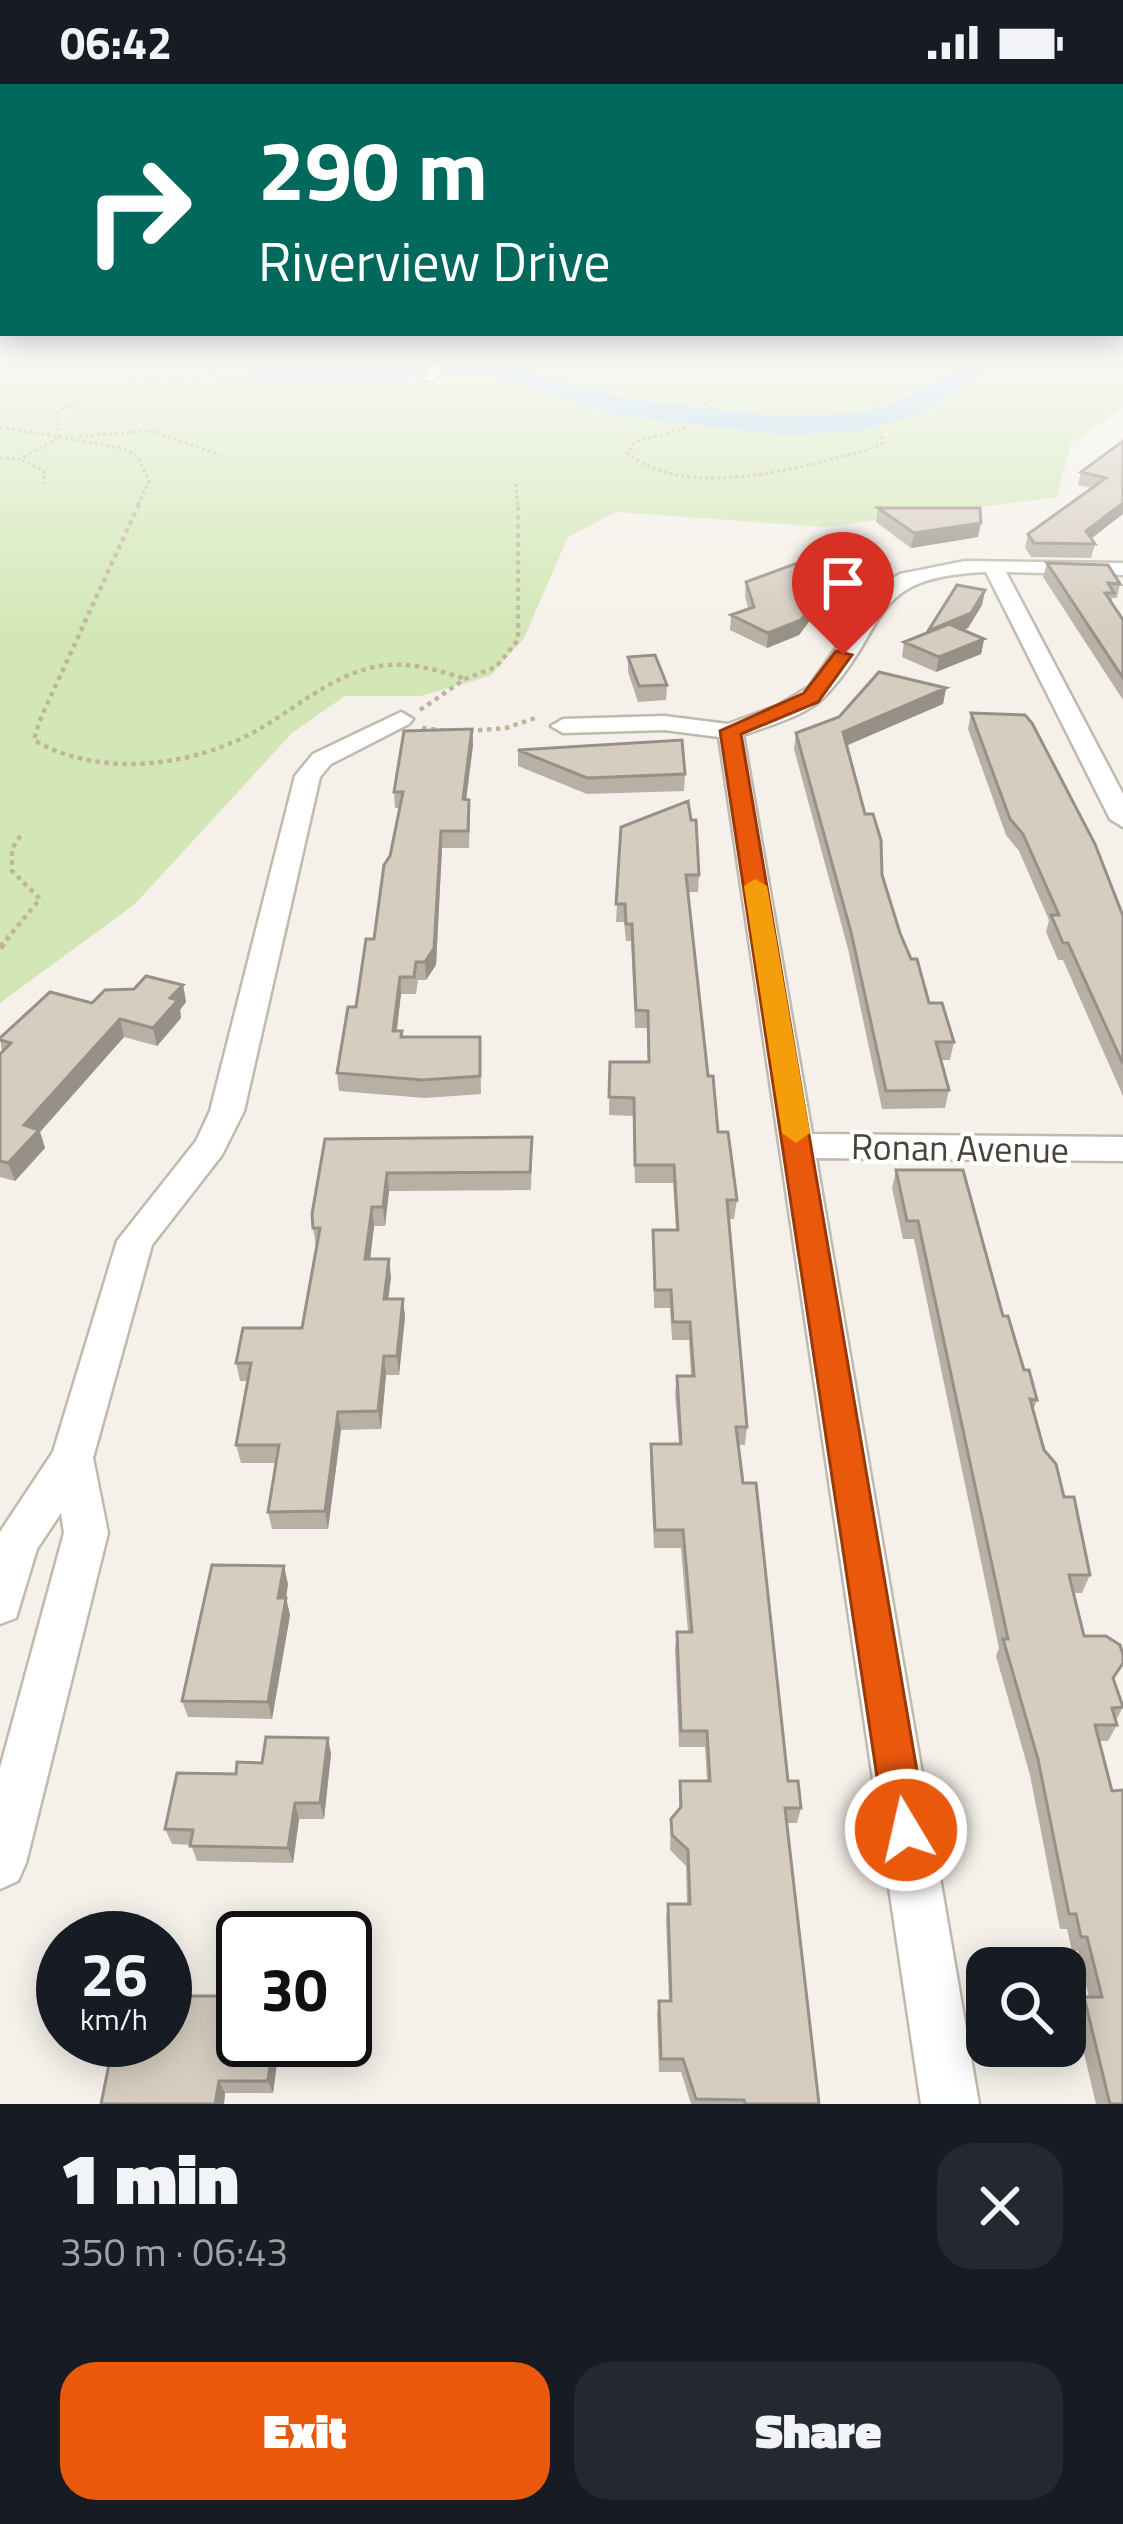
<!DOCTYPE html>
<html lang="en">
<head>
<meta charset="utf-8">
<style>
  :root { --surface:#171b24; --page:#242831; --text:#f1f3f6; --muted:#9ea1a6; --accent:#ea580c }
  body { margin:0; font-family:"Titillium Web",sans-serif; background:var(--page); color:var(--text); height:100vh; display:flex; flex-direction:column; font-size:45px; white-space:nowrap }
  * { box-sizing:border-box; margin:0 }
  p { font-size:39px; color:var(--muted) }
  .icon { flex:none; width:66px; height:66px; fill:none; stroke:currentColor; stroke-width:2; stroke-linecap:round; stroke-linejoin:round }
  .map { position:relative; height:2020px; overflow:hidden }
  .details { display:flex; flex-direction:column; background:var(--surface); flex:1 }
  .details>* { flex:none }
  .hud { position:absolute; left:0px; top:0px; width:1125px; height:252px; box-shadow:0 6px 30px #0003; background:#00695c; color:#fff; overflow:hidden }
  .fabs { position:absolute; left:966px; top:1863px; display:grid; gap:24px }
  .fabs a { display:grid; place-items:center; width:120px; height:120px; border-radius:24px; background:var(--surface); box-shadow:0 6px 30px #0003; font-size:60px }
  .speed { position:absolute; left:36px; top:1827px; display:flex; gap:24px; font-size:60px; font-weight:700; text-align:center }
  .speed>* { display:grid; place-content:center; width:156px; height:156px; border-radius:50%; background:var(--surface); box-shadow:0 6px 30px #0003; line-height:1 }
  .speed small { font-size:30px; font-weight:400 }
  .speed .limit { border:6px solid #111; border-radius:18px; background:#fff; color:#111 }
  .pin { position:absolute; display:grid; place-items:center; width:102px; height:102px; color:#fff; margin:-123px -51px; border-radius:50% 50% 50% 0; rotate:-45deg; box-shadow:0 0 12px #0007 }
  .pin .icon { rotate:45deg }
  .me { position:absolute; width:132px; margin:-66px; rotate:351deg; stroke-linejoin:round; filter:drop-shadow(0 0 9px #0008) }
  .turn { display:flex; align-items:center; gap:42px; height:252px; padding:0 60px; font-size:54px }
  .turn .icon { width:156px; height:156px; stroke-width:2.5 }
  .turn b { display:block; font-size:84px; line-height:102px }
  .round { display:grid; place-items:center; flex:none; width:126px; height:126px; border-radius:36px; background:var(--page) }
  .head { display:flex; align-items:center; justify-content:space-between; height:204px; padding:0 60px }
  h1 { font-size:72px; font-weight:800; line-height:90px }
  .button { display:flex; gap:24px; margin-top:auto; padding:24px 60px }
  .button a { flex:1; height:138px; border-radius:36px; background:var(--accent); color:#fff; font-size:48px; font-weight:800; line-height:138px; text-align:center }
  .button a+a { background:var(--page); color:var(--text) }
  .status { display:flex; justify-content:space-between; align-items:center; height:84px; padding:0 60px; background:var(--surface); direction:ltr }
  .status svg { height:33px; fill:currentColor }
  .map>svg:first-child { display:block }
</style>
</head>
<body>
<div class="status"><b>06:42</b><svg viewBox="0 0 49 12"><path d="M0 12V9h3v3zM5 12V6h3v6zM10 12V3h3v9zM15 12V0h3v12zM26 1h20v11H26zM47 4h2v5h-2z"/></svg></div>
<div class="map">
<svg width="1123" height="2020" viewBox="0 0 1123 2020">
  <rect width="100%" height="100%" fill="#f5f1ea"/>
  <path fill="#d2e7b5" d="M 0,269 L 1123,269 L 1123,323 L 1071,360 L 1057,413 L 824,443 L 617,428 L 568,453 L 524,554 L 490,592 L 421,612 L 345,612 L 292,649 L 135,820 L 0,919 Z"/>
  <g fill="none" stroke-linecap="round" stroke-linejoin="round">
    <path fill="#a9d5ef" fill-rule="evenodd" d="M 221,269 L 252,269 L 283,282 L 412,274 L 496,277 L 621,314 L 782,333 L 859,329 L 898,319 L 986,269 L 1018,269 L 918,331 L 860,347 L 782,351 L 618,331 L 494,293 L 264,296 Z"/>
    <g stroke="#c0b9ad" stroke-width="5">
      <path id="minor" d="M 439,273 L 451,276 L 435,296 L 425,296 Z
        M 965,477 L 1123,479 L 1123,491 L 1006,488 L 1123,710 L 1123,743 L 1110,735 L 986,488 C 866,493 892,539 827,610 C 807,632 770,641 743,651 L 812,1050 L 1123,1053 L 1123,1077 L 816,1074 L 979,2020 L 921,2020 L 719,653 L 664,646 L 563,649 L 551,642 L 563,635 L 664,632 L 728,640 L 779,621 L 809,603 L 879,502 L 900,490 Z
        M 401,628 L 413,635 L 409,640 L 331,680 L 320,693 L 244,1027 L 222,1071 L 152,1161 L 93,1374 L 108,1449 L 26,1779 L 18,1797 L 0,1805 L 0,1684 L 64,1449 L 61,1429 L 37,1465 L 16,1534 L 0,1540 L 0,1448 L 53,1368 L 117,1157 L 196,1057 L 210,1027 L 295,692 L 313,670 Z"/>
    </g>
    <path stroke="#c1b49e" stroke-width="3" stroke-dasharray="3 3" stroke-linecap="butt" d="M 210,293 L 294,303 L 409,298
      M 700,326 L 710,314
      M 873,326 L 879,314
      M 0,343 L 123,364 L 138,373 L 149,397 L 137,423
      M 686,344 L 635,358 L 627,369 C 689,418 801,383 870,365 L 883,359 L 879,344
      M 79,352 L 152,347 L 220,371
      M 60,353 L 55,330 C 101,298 155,291 210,293 L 205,276
      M 0,374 L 20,375 L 60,353
      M 22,376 L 44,387 L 45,400
      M 516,400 L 518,423"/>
    <path stroke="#c1b49e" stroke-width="4.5" stroke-dasharray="4.5 4.5" stroke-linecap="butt" d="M 139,420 L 39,638 L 34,656 C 102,696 198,682 263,643 C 296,623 328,596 366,585 C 401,575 432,584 465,595
      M 420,626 L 465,595 L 496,583 L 518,556 L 518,420
      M 422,644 L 450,647
      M 469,647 L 506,644 L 538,633
      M 6,856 L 40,815 L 12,787 L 12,765 L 22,749"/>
    <path stroke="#c1b49e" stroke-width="6" stroke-dasharray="6 6" stroke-linecap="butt" d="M 0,864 L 9,853"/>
    <use href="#minor" fill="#fff" fill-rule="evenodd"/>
  </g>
  <path fill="#b8b0a5" d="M 1123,357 L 1091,454 L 1095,460 L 1091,474 L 1031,473 L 1025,464 L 1028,450 L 1091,404 L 1078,401 L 1081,388 Z
    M 878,424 L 978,453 L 911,464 L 876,438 Z
    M 1047,479 L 1120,500 L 1117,514 L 1112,514 L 1112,518 L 1123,536 L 1123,616 L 1043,493 Z
    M 844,489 L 843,504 L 827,510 L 826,515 L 799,551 L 767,564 L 730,546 L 731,531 L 748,524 L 745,512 L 746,498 Z
    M 985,506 L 982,521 L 968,544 L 963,546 L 984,555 L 981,570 L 936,588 L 902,573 L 904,558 L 928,548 Z
    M 628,573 L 667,601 L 666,616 L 638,618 L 628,588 Z
    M 946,604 L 943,620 L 846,661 L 900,849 L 929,919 L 954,958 L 950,976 L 941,976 L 949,1006 L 945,1024 L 882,1025 L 848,865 L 794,665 L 796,649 Z
    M 971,629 L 1116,817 L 1123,832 L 1123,1012 L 1063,876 L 1058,876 L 1046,848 L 1049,836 L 1019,767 L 1006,751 L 968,645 Z
    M 472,645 L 473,661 L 466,716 L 470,733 L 469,764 L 442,764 L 436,881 L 426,896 L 418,896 L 416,910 L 401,910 L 397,947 L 402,947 L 403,953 L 480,953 L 481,1010 L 425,1014 L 339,1007 L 337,989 L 374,855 L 399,724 L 395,724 L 394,708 Z
    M 518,666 L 685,690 L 684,707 L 587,710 L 518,682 Z
    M 621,743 L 699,791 L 698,808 L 688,808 L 708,992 L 718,1048 L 737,1116 L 734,1135 L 728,1135 L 747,1343 L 745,1361 L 738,1361 L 788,1697 L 801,1724 L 797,1739 L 787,1739 L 819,2020 L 691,2020 L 681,1988 L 659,1988 L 657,1930 L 659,1917 L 669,1917 L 666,1834 L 668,1820 L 687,1820 L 686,1782 L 670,1766 L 671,1735 L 679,1726 L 680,1697 L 707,1697 L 705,1663 L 679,1663 L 675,1565 L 677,1548 L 688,1548 L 681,1464 L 654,1464 L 650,1378 L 651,1360 L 679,1360 L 675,1310 L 677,1292 L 691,1292 L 689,1256 L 672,1256 L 670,1224 L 654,1224 L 653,1146 L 676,1146 L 673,1099 L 635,1099 L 633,1032 L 609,1031 L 610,978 L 648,978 L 647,944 L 635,944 L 631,857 L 626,857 L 624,838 L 616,838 Z
    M 183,901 L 186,918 L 180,926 L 181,934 L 157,962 L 124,953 L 40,1048 L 45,1064 L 15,1097 L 0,1093 L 0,970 L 2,968 L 0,954 L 134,905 Z
    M 325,1055 L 532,1071 L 531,1106 L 389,1107 L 385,1142 L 374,1142 L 370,1175 L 391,1193 L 388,1215 L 403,1215 L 405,1233 L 399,1291 L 386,1291 L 381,1345 L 341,1346 L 328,1445 L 272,1445 L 268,1428 L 276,1379 L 241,1379 L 236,1361 L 248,1297 L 240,1297 L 236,1279 L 302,1244 L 316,1162 L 313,1144 Z
    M 896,1086 L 1003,1232 L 1037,1316 L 1033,1326 L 1044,1366 L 1064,1413 L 1090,1491 L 1082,1509 L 1073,1509 L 1084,1552 L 1114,1596 L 1123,1623 L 1116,1636 L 1117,1641 L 1108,1657 L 1100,1657 L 1123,2020 L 1096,2020 L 1074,1927 L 1084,1913 L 1089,1913 L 1078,1867 L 1072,1867 L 1067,1845 L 1060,1845 L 1030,1691 L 996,1572 L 999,1564 L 914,1155 L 903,1155 L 892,1104 Z
    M 288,1500 L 286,1514 L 290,1531 L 272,1635 L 188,1633 L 182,1617 Z
    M 328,1654 L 331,1670 L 324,1735 L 299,1735 L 293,1779 L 197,1777 L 191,1761 L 172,1760 L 165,1745 L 236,1690 Z
    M 280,1956 L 273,2009 L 225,2009 L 224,2020 L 101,2020 Z"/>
  <path fill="#969086" d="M 1123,419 L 1123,430 L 1083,461 L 1086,447 Z
    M 981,439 L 978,453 L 911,464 L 914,449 Z
    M 844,489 L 843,504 L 827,510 L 826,515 L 799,551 L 767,564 L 768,549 L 822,498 Z
    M 985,506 L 982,521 L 968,544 L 925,562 L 928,547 Z
    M 984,555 L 981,570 L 936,588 L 939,573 Z
    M 946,604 L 943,620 L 841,664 L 843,648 Z
    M 472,645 L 473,661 L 464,732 L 463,715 Z
    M 441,747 L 442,764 L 436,881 L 426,896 L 425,878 Z
    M 400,893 L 401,910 L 394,965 L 393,947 Z
    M 183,901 L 186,918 L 180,926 L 181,934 L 157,962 L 153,944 L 170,914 Z
    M 120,935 L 124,953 L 40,1048 L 45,1064 L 15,1097 L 8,1079 L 24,1041 Z
    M 387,1089 L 389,1107 L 385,1142 L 383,1123 Z
    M 372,1123 L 374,1142 L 368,1193 L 365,1175 Z
    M 389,1175 L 391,1193 L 386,1233 L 384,1215 Z
    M 403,1215 L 405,1233 L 399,1291 L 397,1272 Z
    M 384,1272 L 386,1291 L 381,1345 L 378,1327 Z
    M 338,1328 L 341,1346 L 328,1445 L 325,1427 Z
    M 284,1482 L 288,1500 L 286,1514 L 290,1531 L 272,1635 L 268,1618 L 278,1514 Z
    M 328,1654 L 331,1670 L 324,1735 L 320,1719 Z
    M 295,1719 L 299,1735 L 293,1779 L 288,1764 Z
    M 273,1956 L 280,1956 L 273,2009 L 268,1997 Z
    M 219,1997 L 225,2009 L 224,2020 L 215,2020 Z"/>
  <path fill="#d6cdc0" stroke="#969086" stroke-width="3" d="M 1123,357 L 1123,419 L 1086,447 L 1095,460 L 1034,459 L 1028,450 L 1106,394 L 1081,388 Z
    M 878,424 L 980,424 L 981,439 L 914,449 Z
    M 808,475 L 844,489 L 822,498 L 828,500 L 801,536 L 768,549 L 731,531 L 754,523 L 746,498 Z
    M 1047,479 L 1108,481 L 1120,500 L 1108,499 L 1114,509 L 1105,509 L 1123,536 L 1123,594 Z
    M 957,501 L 985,506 L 971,529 L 928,547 Z
    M 949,540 L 984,555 L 939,573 L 904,558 Z
    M 655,571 L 667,601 L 639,602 L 628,573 Z
    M 879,588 L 946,604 L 843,648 L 865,730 L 873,730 L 881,756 L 882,791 L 900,849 L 911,875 L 917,875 L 929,919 L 942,919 L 954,958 L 936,958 L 949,1006 L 886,1007 L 851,848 L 796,649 L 839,633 Z
    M 971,629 L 1025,631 L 1032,639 L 1095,760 L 1123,832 L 1123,980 L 1068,859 L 1063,859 L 1051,831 L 1059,831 L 1023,750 L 1010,735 Z
    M 472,645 L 463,715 L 469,716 L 468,747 L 441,747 L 434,864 L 425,878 L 416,878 L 414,893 L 400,893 L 393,947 L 402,947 L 401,953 L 480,953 L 480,992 L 423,996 L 337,989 L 348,923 L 356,923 L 366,855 L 374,855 L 384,781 L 390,772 L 403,708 L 394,708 L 404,647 Z
    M 682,656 L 685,690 L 587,694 L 518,666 Z
    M 688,717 L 691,736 L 696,736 L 699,791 L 686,791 L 708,992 L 713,992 L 718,1048 L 728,1048 L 737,1116 L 727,1116 L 747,1343 L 736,1343 L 743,1399 L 756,1399 L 788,1697 L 798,1697 L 801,1724 L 785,1724 L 819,2020 L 745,2020 L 744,2016 L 696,2015 L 683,1975 L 661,1975 L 659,1917 L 671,1917 L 668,1820 L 690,1820 L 688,1766 L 672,1751 L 671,1735 L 681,1723 L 680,1697 L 710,1697 L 707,1647 L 681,1647 L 677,1548 L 692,1548 L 683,1446 L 655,1446 L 651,1360 L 681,1360 L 677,1292 L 694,1292 L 690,1238 L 673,1238 L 671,1206 L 655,1206 L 653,1146 L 678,1146 L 674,1081 L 635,1081 L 634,1014 L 609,1013 L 610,978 L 649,978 L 648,927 L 636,926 L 632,840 L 626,840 L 625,820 L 616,820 L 621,743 Z
    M 146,892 L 183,901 L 170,914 L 178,916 L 153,944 L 120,935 L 24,1041 L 39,1046 L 8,1079 L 0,1077 L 0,970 L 11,959 L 0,956 L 0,954 L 50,908 L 92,919 L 105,906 L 134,905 Z
    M 532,1053 L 530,1088 L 387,1089 L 383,1123 L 372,1123 L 365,1175 L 389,1175 L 384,1215 L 403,1215 L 397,1272 L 384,1272 L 378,1327 L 338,1328 L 325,1427 L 268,1428 L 279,1361 L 236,1361 L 251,1279 L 236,1279 L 243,1244 L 302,1244 L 320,1144 L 313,1144 L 312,1130 L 325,1055 Z
    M 896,1086 L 963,1086 L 1003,1232 L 1008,1232 L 1024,1286 L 1029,1286 L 1037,1316 L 1030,1315 L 1044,1366 L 1056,1380 L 1064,1413 L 1074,1413 L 1090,1491 L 1069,1491 L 1084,1552 L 1106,1552 L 1120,1561 L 1123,1571 L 1123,1579 L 1113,1594 L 1123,1623 L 1112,1624 L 1117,1641 L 1095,1641 L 1112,1707 L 1123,1706 L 1123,2020 L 1110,2020 L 1084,1913 L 1102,1913 L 1087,1853 L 1081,1853 L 1076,1830 L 1069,1830 L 1038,1675 L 1003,1555 L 1008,1555 L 918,1137 L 907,1137 Z
    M 212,1481 L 284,1482 L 278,1514 L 286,1514 L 268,1618 L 182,1617 Z
    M 266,1653 L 328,1654 L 320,1719 L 295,1719 L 288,1764 L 190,1762 L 193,1746 L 165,1745 L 177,1689 L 236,1690 L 237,1678 L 262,1679 Z
    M 165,1912 L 243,1912 L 243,1956 L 273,1956 L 268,1997 L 219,1997 L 215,2020 L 101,2020 L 114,1956 L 165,1956 Z"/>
  <linearGradient id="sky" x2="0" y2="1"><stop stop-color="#8fc1eb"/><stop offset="0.49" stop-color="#faf9f6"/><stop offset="1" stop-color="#faf9f6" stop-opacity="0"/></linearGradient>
  <rect width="1123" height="551" fill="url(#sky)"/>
  <path fill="#ea580c" stroke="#983908" stroke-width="3" d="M 836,567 L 852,571 L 818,618 L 741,650 L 927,1746 L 921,1761 L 906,1767 L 891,1761 L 885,1746 L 720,647 L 804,609 Z"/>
  <path fill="#f59e0b" d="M 755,795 L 767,802 L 810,1049 L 796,1059 L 782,1049 L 744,802 Z"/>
  <g text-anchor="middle" stroke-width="9" stroke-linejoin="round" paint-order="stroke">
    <g font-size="36" fill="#494238" stroke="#fff">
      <text transform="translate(960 1064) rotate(1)" y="13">Ronan Avenue</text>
    </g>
  </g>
</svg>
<div class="fabs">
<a><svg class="icon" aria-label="search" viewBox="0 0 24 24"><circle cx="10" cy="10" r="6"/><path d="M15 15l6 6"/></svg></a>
</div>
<div class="speed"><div>26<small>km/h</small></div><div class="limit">30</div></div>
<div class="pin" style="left:843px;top:571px;background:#d93025"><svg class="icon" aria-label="arrive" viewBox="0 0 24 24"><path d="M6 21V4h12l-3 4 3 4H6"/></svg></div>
<svg class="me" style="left:906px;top:1746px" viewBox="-20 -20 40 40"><circle r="17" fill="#ea580c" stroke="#fff" stroke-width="3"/><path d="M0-11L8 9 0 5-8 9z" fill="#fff"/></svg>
<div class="hud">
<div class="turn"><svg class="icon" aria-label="right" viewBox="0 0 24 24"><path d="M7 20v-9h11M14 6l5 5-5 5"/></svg><div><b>290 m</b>Riverview Drive</div></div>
</div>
</div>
<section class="details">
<div class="head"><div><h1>1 min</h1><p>350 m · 06:43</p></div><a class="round"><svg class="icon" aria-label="close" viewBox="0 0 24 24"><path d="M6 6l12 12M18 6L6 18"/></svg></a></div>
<div class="button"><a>Exit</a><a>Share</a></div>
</section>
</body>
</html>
